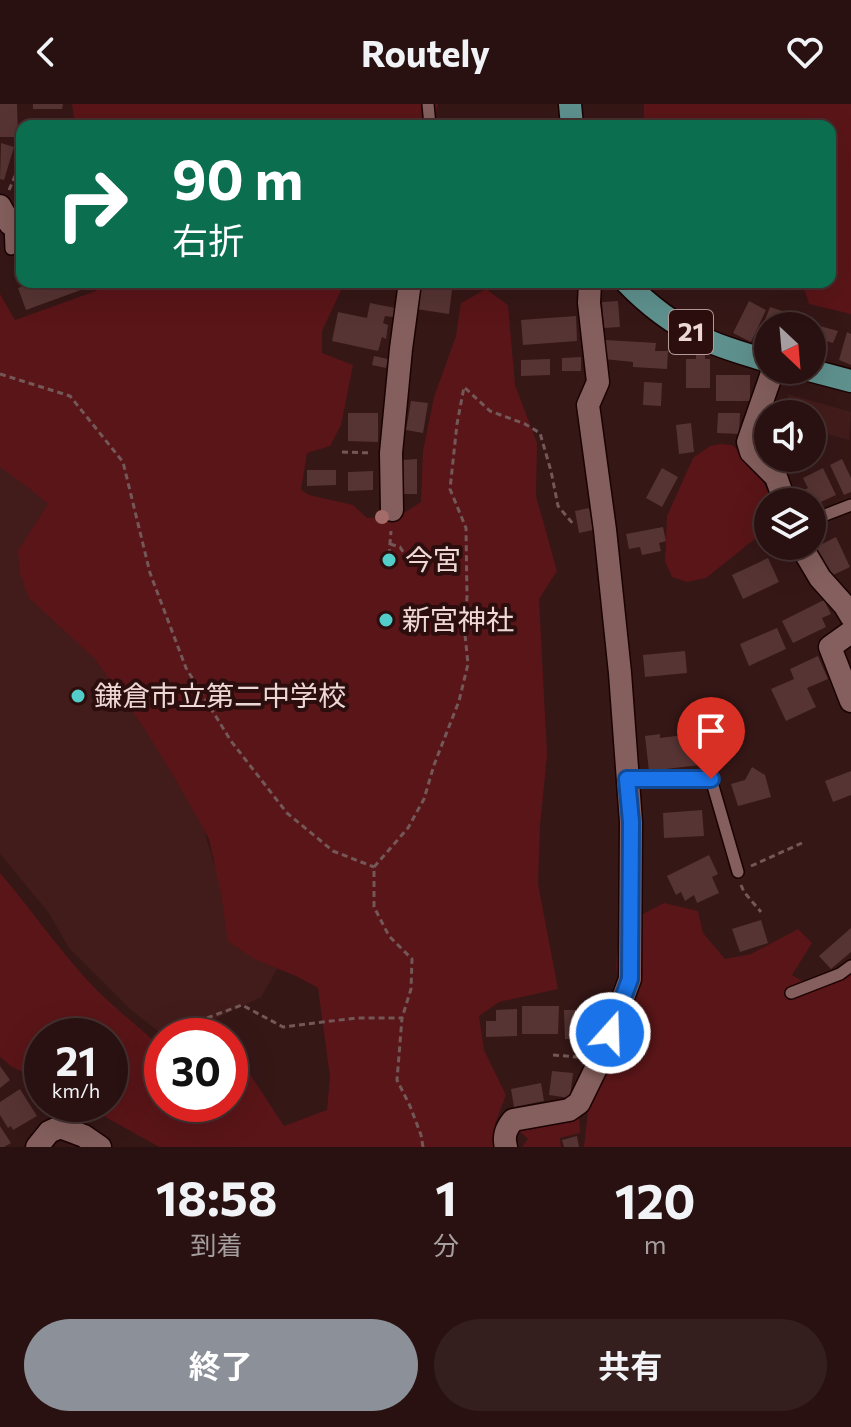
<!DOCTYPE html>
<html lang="ja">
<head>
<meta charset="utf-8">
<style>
  :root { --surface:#281110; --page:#341f1e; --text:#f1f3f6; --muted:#a59d9f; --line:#443130; --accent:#8c9099 }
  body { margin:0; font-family:Commissioner,"Noto Sans JP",sans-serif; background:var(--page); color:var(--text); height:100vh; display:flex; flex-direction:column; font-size:30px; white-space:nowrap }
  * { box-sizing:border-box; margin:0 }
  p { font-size:26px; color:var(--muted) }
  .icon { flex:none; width:44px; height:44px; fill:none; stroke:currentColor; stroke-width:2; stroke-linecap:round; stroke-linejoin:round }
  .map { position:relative; height:1043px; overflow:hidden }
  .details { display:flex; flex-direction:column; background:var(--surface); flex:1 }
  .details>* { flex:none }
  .guide { position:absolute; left:16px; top:16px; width:820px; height:168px; border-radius:16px; box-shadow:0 8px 32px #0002,0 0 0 2px var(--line); background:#0b6e4f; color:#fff; overflow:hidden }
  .needle { width:52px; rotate:154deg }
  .tools { position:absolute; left:754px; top:208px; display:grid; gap:16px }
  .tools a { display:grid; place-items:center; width:72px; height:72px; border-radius:50%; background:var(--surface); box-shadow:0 8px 32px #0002,0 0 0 2px var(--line); font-size:40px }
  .speed { position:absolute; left:24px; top:914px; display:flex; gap:16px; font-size:40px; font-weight:700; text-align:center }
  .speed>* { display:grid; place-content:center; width:104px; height:104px; border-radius:50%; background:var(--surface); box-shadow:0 8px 32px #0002,0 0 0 2px var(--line); line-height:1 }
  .speed small { font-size:20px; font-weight:400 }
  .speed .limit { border:12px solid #d22; background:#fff; color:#111 }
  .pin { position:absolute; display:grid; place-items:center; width:68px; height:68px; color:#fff; margin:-82px -34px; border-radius:50% 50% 50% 0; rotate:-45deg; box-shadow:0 0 8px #0007 }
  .pin .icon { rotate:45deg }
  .me { position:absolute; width:88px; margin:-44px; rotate:20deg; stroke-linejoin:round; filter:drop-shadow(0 0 6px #0008) }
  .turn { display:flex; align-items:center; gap:28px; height:168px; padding:0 24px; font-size:36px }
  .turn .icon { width:104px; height:104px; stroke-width:2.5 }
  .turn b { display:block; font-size:56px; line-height:68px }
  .eta { display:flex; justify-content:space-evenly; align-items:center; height:136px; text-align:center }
  .eta b { font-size:48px; font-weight:700; line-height:56px }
  .button { display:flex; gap:16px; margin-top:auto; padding:16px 24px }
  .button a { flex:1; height:92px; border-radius:48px; background:var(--accent); color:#fff; font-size:32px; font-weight:700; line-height:92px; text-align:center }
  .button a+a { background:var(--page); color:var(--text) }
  header { display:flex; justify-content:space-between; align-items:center; height:104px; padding:0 24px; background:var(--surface); font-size:36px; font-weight:700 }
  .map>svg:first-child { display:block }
</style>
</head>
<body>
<header><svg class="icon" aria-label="back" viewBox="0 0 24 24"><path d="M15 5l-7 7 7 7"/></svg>Routely<svg class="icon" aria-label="heart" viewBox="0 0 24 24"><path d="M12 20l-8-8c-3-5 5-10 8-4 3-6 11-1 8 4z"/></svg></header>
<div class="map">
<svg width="851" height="1043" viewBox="0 0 851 1043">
  <rect width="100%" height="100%" fill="#351716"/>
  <path fill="#421c1b" d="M 788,290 L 851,308 L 849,336 L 812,326 L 812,310 L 782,310 Z
    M 0,330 L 65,398 L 79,521 L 193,688 L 213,757 L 282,857 L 261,893 L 180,932 L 164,932 L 130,905 L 69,844 L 48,808 L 0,750 Z"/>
  <path fill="#5a1518" d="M 72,0 L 438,0 L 433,22 L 75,22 Z
    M 644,0 L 851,0 L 851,210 L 809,200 L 802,178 L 830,178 L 830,22 L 644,22 Z
    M 97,178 L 345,178 L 322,227 L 322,249 L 353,261 L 341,321 L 330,342 L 307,349 L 301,386 L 309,391 L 353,401 L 367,414 L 399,412 L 421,398 L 423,347 L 434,293 L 456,232 L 461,199 L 486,185 L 508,201 L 515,281 L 537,339 L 536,392 L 557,467 L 539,495 L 547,651 L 540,722 L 538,780 L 558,885 L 499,898 L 479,912 L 484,946 L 506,991 L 495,1020 L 499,1043 L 159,1043 L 109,1015 L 86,1000 L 110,1000 L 110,932 L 42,932 L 42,977 L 12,963 L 0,953 L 0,769 C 30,804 57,843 88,877 C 111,902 138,921 162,945 L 162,1000 L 230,1000 L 230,961 L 246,964 L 284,1022 L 327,1006 L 330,973 L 318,884 L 296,872 L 254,855 L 228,837 L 221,789 L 209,735 L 176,676 L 144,624 L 95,555 L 29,494 L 20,470 L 18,447 L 48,400 L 29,384 L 0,363 L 0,190 L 15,216 L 96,187 Z
    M 720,340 L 732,341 L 758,365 L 768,389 L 768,409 L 756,434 L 706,474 L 687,478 L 672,473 L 665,457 L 667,412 L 693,354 L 710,342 Z
    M 664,799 L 698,807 L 703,829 L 725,855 L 751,850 L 798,825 L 812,839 L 792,871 L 816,885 L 851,858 L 851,1043 L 584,1043 L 589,996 L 609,961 L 625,926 L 616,862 L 620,822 Z
    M 579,1009 L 580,1029 L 560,1034 L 561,1043 L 522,1043 L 528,1035 L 517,1025 Z"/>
  <path fill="#563433" d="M 0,0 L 17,0 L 18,33 L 0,33 Z
    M 33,0 L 63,0 L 62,5 L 33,5 Z
    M 1,39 L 14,43 L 4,76 L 0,75 Z
    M 16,77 L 22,77 L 22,101 L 15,101 Z
    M 35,178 L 87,178 L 89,183 L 26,206 L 18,184 Z
    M 420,181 L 452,186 L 449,210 L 416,205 Z
    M 618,197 L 620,223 L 604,224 L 602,198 Z
    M 749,197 L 766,206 L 751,238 L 733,229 Z
    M 370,199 L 395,204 L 393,213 L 385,212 L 383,219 L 388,221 L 386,235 L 382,233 L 378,247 L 332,237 L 338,208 L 367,214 Z
    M 770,203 L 804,214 L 802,222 L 768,222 L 768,242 L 756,239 Z
    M 576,212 L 577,237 L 523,241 L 521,216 Z
    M 816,221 L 838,227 L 833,239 L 812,233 Z
    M 847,228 L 851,230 L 851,261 L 839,256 Z
    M 606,236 L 656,239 L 655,247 L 668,247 L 667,265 L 633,263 L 633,258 L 604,255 Z
    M 696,251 L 705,251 L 705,255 L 710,255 L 710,284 L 686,284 L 686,255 L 696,255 Z
    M 374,252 L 388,255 L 386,264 L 372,261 Z
    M 581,253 L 581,267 L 562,267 L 562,254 Z
    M 550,255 L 550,271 L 521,272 L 521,256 Z
    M 716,271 L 750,271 L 750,297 L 716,297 Z
    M 644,278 L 662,279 L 661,302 L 643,301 Z
    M 411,297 L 428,299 L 423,329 L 406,326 Z
    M 348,309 L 378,309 L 378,338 L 348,337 Z
    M 718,309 L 740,309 L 739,330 L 717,329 Z
    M 691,319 L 694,348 L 679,350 L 676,321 Z
    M 417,355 L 417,390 L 403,390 L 402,356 Z
    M 842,355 L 851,374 L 851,388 L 844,391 L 830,361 Z
    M 662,364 L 678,373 L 662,403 L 646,394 Z
    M 823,364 L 836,391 L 812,402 L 812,398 L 795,398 L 792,392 L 808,384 L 803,374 Z
    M 307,366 L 336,366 L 336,381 L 307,382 Z
    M 373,367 L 373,386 L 348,387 L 348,368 Z
    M 589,404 L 593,426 L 579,429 L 575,407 Z
    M 663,423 L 666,437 L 659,439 L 661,447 L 642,451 L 640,443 L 629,445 L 626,430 Z
    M 836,433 L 850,463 L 831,472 L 823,456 L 819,457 L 812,441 L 820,437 L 822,440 Z
    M 768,454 L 779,478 L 743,495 L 732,471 Z
    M 824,496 L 831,510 L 822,514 L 826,523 L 793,539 L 782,517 Z
    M 777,524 L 786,545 L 749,562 L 740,540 Z
    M 685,547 L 687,569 L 645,573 L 643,551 Z
    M 818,552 L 828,575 L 807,584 L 816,603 L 786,617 L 771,585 L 794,575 L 790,565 Z
    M 696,626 L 698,643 L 706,642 L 708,660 L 649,667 L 645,632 L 660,630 L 660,634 L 684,631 L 684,628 Z
    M 752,663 L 765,671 L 771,693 L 738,702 L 731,680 L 745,676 Z
    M 851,667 L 851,691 L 833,698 L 825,677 Z
    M 702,706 L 704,732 L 664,734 L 663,709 Z
    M 709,751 L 718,770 L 712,773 L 719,789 L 697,799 L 694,791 L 685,797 L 681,788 L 676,791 L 667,772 Z
    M 761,816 L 768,839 L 740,848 L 732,825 Z
    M 851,824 L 851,848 L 831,865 L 819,852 Z
    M 596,892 L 610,897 L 606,909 L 592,904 Z
    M 522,902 L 559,902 L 558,930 L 522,930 Z
    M 517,905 L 517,932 L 486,933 L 486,917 L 496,917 L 496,906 Z
    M 564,906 L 583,906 L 583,909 L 601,909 L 601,925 L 596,925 L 596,935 L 589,935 L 589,940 L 577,940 L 577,935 L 565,935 Z
    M 0,962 L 10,976 L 0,984 Z
    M 552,967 L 573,969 L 570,994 L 549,991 Z
    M 541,979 L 544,997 L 514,1003 L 511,985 Z
    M 20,985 L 37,1012 L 13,1026 L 11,1022 L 8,1024 L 0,1011 L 0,998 Z
    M 0,1022 L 11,1039 L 4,1043 L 0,1043 Z
    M 577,1032 L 579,1043 L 564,1043 L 562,1036 Z"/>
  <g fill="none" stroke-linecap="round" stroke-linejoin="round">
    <g stroke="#1b0303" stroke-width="14">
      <path id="service" d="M 428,0 L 430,22
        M 10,120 L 11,145
        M 812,416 L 851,401
        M 627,675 L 711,675 L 738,768
        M 791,889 L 840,870 L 851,862"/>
    </g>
    <g stroke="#1b0303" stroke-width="25">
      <path id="minor" d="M 0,102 L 10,120 L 22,117
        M 773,266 L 748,338 L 751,348 L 776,373 L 785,398
        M 392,406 L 391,349 L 401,245 L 410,178
        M 801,442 L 820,474 L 845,502 L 851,512
        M 851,528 L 830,543 L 851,597
        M 37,1043 L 49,1028 L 60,1023 L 84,1032 L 100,1043
        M 506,1043 C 503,1032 506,1025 513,1016 L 569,1006 L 579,999 L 600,956 L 630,875 L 631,718 L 620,569 L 605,426 L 588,301 L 598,278 L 589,199 L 590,178"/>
    </g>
    <g stroke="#1b0303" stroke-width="25">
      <path id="primary" d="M 570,0 L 572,22
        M 626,178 C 648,201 673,220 702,234 C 722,244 746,250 768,257
        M 809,266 L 851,277"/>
    </g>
    <path stroke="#735857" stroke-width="3" stroke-dasharray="6 4" stroke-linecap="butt" d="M 9,86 L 22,56
      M 0,270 L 70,292 L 123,358 L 150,469 L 186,564 L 231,637 L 287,709 L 333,747 L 374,763
      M 342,348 L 372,349
      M 390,440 L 400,443 L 407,454
      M 389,451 L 391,427
      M 751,762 L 802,739
      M 741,781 L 744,788 L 761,808
      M 207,914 L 242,901 L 283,923 L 356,914 L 402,914
      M 553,951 L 577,953
      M 423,1043 L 421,1031 L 410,1002 L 397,976 L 402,914 L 411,885 L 412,855 L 389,832 L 374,803 L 374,763 L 408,724 L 424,695 L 434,661 L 459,597 L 468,560 L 465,531 L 467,492 L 466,424 L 450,385 L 457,320 L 464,283 L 490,307 L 525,320 L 540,329 L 551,367 L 558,402 L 574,421"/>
    <use href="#service" stroke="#845f5d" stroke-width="11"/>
    <use href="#minor" stroke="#845f5d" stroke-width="22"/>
    <use href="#primary" stroke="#5e918e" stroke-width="22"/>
  </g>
  <circle fill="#a46c68" cx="382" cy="413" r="7"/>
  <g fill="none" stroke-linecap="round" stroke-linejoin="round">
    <g stroke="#114b97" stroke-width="20">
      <path id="route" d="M 610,929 L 630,875 L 631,718 L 627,675 L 711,675"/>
    </g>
    <use href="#route" stroke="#1a73e8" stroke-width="14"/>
  </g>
  <g fill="#53cdc9" stroke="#2b0e0d" stroke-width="3">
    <circle cx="389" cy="456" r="8"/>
    <circle cx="386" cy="516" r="8"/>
    <circle cx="78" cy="592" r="8"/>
  </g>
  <g text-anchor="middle" stroke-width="8" stroke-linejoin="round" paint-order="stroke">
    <rect fill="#2b0e0d" stroke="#b39b9a" stroke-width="2" x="669" y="206" width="44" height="44" rx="6"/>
    <g font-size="26" font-weight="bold" fill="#edd8d6">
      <text x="691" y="237">21</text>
    </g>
    <g font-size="28" fill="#edd8d6" stroke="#2b0e0d" text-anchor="start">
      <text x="405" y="466">今宮</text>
      <text x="402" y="526">新宮神社</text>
      <text x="94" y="602">鎌倉市立第二中学校</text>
    </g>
  </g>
</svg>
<div class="tools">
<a><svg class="needle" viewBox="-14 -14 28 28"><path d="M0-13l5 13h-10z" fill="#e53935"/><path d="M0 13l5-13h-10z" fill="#a59d9f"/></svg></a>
<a><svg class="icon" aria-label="sound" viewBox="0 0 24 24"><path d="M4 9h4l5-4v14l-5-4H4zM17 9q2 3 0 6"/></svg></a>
<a><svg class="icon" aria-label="layers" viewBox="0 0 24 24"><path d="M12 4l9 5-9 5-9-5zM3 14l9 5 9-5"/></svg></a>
</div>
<div class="speed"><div>21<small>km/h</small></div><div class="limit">30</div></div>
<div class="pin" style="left:711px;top:675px;background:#d93025"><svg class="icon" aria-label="arrive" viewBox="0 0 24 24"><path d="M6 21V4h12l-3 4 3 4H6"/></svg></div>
<svg class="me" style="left:610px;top:929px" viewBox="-20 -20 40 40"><circle r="17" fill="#1a73e8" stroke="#fff" stroke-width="3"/><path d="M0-11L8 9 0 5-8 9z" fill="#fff"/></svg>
<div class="guide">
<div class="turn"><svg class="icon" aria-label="right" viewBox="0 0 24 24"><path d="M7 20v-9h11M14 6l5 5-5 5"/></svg><div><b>90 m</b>右折</div></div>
</div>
</div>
<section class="details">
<div class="eta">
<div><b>18:58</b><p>到着</p></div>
<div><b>1</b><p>分</p></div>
<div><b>120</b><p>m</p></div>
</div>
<div class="button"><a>終了</a><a>共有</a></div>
</section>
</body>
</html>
